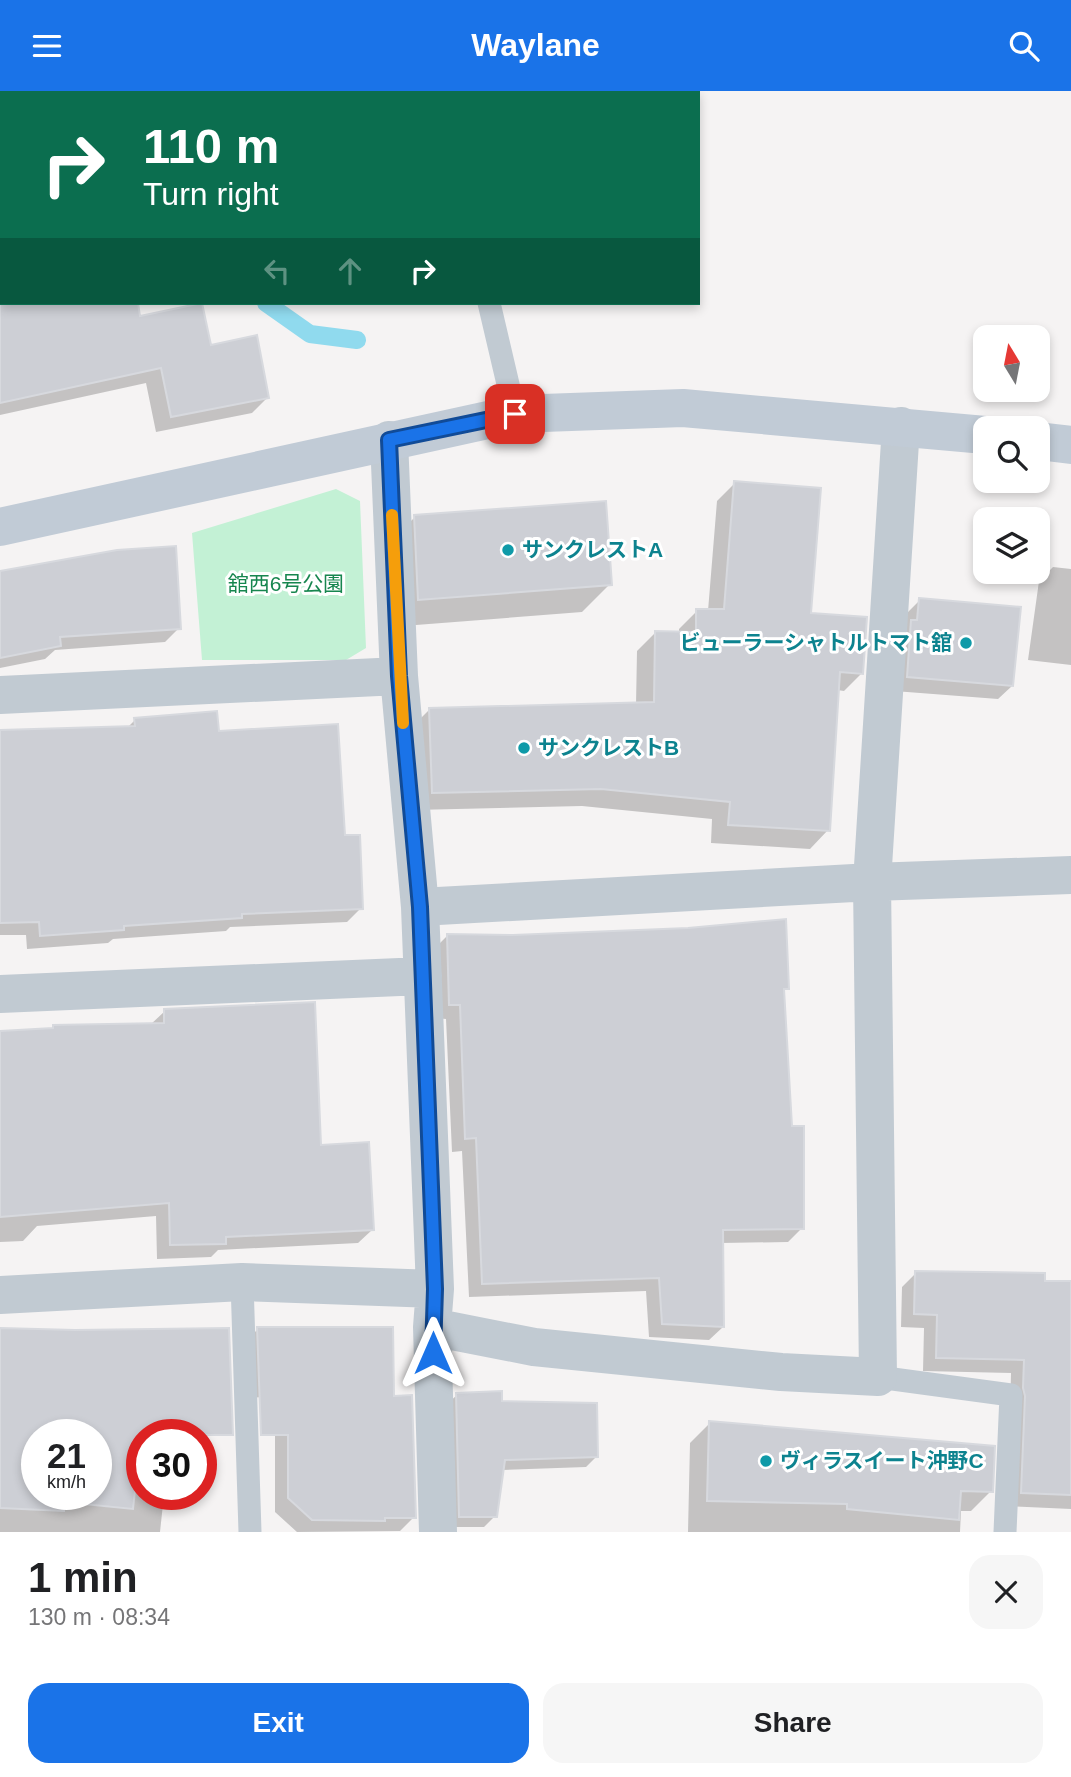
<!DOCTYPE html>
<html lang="en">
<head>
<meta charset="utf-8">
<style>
  :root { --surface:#fff; --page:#f6f6f6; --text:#202124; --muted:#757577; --accent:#1a73e8 }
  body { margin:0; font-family:Helvetica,"Noto Sans JP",sans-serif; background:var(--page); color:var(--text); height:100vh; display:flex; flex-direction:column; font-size:26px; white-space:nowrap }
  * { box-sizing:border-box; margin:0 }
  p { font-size:23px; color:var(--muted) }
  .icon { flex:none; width:38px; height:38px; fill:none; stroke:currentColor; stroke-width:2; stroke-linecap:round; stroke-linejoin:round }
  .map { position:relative; height:1441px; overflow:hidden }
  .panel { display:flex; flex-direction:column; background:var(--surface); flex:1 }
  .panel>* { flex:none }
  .hud { position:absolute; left:0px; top:0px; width:700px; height:214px; box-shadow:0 4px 10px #0003; background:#0b6e4f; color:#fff; overflow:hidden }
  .needle { width:46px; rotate:350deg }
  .fabs { position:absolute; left:973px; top:234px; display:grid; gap:14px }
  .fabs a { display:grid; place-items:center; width:77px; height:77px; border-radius:14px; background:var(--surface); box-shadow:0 4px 10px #0003; font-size:35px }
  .speed { position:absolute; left:21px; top:1328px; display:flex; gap:14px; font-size:35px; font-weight:700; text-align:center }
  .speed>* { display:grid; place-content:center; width:91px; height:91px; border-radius:50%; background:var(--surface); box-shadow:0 4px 10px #0003; line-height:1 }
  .speed small { font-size:18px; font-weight:400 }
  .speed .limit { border:10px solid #d22; background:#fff; color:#111 }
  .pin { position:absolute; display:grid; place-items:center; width:60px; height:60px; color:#fff; margin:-30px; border-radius:14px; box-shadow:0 4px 10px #0006 }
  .me { position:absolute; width:77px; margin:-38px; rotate:0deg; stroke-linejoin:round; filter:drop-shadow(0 0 5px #0008) }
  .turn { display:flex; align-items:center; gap:24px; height:147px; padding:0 28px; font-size:32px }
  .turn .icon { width:91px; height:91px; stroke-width:2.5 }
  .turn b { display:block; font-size:49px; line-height:60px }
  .lanes { display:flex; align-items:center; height:66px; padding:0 28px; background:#0003; justify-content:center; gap:35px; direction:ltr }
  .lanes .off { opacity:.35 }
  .round { display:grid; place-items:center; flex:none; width:74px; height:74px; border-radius:21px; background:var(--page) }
  .headline { display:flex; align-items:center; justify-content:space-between; height:119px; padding:0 28px }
  h1 { font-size:42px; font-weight:800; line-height:52px }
  .primary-button { display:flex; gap:14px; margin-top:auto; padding:14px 28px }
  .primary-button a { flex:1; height:80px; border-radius:21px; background:var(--accent); color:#fff; font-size:28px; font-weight:800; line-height:80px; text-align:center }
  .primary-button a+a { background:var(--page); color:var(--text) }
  header { display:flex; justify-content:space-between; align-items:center; height:91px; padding:0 28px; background:var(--accent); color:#fff; font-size:32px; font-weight:800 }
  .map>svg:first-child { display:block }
</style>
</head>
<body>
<header><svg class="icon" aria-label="menu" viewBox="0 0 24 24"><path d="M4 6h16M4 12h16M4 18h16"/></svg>Waylane<svg class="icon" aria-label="search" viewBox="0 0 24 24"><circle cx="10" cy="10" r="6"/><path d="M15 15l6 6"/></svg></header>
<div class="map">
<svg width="1071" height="1441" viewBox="0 0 1071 1441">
  <rect width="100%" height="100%" fill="#f5f3f3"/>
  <path fill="#c3f1d5" d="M 157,0 L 464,0 L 464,2 L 160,2 Z
    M 336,398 L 360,410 L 366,557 L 346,569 L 202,569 L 192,442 Z"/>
  <path fill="#0003" fill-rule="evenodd" d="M 0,201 L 2,201 L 2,212 L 136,212 L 139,227 L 210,257 L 268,306 L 252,322 L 156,341 L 146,292 L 0,324 Z
    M 735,392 L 809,524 L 862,582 L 844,600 L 837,599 L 828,739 L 810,758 L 711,752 L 712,728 L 582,715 L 414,719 L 411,637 L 429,619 L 636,614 L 637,560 L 655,542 L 679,542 L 679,538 L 697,520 L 708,520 L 717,410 Z
    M 415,426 L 610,493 L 582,521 L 390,536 L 387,454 Z
    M 1053,476 L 1071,478 L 1071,574 L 1028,569 L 1039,490 Z
    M 0,482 L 179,537 L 165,551 L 55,559 L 45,568 L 0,577 Z
    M 920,509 L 1012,595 L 998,608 L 894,600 L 906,523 Z
    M 135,629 L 218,641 L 343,746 L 361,817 L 347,831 L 230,836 L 226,840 L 113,848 L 108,852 L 27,858 L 26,844 L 0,844 L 0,641 L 127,637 Z
    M 447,845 L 787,897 L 782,902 L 790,1037 L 802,1137 L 788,1151 L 721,1152 L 723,1236 L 709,1249 L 649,1246 L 646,1200 L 469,1206 L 462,1060 L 452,1061 L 446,928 L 436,927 L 434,858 Z
    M 165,920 L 319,1055 L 372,1139 L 358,1152 L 218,1159 L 211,1166 L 157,1168 L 156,1125 L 37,1135 L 23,1150 L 0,1151 L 0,941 L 50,939 L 53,936 L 150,934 Z
    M 916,1182 L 1071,1192 L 1071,1418 L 1008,1415 L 1011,1282 L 923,1280 L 924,1237 L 901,1236 L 902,1196 Z
    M 228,1238 L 170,1344 L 142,1344 L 142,1404 L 164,1404 L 160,1441 L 0,1441 L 0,1239 ZM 37,1344 L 96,1344 L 96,1404 L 37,1404 Z
    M 258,1238 L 392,1307 L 414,1426 L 400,1440 L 297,1441 L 275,1421 L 275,1324 L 266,1306 L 246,1307 L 244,1252 Z
    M 457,1304 L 500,1312 L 596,1366 L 586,1376 L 502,1379 L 495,1425 L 484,1436 L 450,1436 L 446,1314 Z
    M 710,1332 L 991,1400 L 971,1420 L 961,1420 L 960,1441 L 688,1441 L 690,1352 Z"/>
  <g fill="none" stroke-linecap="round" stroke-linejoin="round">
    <path stroke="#90daee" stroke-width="18" d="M 0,29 L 2,30
      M 266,212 L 310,243 L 357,249"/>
  </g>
  <path fill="#cdcfd5" stroke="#d7d9de" stroke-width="2" fill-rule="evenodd" d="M 0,212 L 138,212 L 140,225 L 202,212 L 211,254 L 257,244 L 269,307 L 171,326 L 161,277 L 0,312 Z
    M 734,390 L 821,397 L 811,522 L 867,526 L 863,583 L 840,581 L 830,740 L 728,734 L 730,711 L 601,698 L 432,702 L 429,617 L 654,611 L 655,540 L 696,541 L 696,518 L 724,518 Z
    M 606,410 L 612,494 L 418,509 L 414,424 Z
    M 176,455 L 181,538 L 60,546 L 61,555 L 0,567 L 0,480 L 117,459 Z
    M 919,507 L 1021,516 L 1013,595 L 907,586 L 911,529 L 917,529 Z
    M 217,620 L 219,640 L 338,633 L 345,744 L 360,744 L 363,818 L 242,823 L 242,827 L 124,835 L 124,839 L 40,845 L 39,831 L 0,832 L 0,639 L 135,635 L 134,627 Z
    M 786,828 L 789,898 L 784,898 L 792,1035 L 804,1035 L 804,1138 L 723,1139 L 724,1236 L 662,1233 L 659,1187 L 482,1193 L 476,1047 L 465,1048 L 460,914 L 449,914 L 447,843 L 513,844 L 688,837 Z
    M 315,911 L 321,1054 L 369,1051 L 374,1139 L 226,1146 L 226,1153 L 170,1154 L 169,1112 L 0,1126 L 0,940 L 53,937 L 53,934 L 164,932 L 164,918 Z
    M 915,1180 L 1045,1182 L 1045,1190 L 1071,1190 L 1071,1404 L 1021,1402 L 1025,1305 L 1023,1297 L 1024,1269 L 936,1267 L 937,1224 L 914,1223 Z
    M 257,1236 L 393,1236 L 394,1305 L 412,1304 L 416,1427 L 385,1427 L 385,1430 L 312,1429 L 288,1407 L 288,1344 L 261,1344 Z
    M 0,1237 L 75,1239 L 229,1237 L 233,1344 L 142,1344 L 142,1391 L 136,1390 L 133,1418 L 64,1411 L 64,1420 L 0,1417 ZM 37,1344 L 96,1344 L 96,1404 L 37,1404 Z
    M 502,1300 L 502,1310 L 597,1312 L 598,1366 L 505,1369 L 497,1426 L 459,1426 L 456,1302 Z
    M 709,1330 L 995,1355 L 993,1401 L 961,1400 L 959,1429 L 847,1418 L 847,1413 L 707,1410 Z"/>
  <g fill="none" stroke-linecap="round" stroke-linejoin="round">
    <path stroke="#c1cad2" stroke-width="23" d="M 528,2 L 529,0
      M 489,212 L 515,323
      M 242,1191 L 250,1441
      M 878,1286 L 1011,1304 L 1005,1441"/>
    <path stroke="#c1cad2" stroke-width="38" d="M 389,349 L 399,585 L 420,816 L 435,1198 L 432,1236 L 534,1256 L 781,1281 L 878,1286 L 872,791 L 901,335
      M 0,604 L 399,585
      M 420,816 L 872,791 L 1071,784
      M 0,903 L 423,885
      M 0,1204 L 242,1191 L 435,1198
      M 432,1236 L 438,1441"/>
    <path stroke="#c1cbd6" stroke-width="38" d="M 1038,350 L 1071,354
      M 0,436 L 515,323 L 683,317 L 985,344"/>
  </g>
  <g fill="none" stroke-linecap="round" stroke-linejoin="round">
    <g stroke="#114b97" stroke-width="18">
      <path id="route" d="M 433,1262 L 435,1198 L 420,816 L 399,585 L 389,349 L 515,323"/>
    </g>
    <use href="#route" stroke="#1a73e8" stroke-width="12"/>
    <path stroke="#f59e0b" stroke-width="12" d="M 392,424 L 403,632"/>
  </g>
  <g fill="#0f9aa8" stroke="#fff" stroke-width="2.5">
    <circle cx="508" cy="459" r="7"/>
    <circle cx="966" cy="552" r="7"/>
    <circle cx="524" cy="657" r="7"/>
    <circle cx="766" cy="1370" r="7"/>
  </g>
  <g text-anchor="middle" stroke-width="6" stroke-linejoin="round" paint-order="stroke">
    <g font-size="21" font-weight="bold" fill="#0d838f" stroke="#fff" text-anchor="start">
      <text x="522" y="466">サンクレストA</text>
      <text x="952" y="559" text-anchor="end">ビューラーシャトルトマト舘</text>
      <text x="538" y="664">サンクレストB</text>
      <text x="780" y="1377">ヴィラスイート沖野C</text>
    </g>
    <g font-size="21" fill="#17864f" stroke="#fff">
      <text x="286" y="500">舘西6号公園</text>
    </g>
  </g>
</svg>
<div class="fabs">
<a><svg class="needle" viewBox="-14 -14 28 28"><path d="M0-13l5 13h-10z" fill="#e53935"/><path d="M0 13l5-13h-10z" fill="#757577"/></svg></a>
<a><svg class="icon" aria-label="search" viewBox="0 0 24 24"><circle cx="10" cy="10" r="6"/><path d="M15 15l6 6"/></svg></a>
<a><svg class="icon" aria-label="layers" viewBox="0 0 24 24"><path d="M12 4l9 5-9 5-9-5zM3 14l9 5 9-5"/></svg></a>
</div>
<div class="speed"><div>21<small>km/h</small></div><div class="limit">30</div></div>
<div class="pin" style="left:515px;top:323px;background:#d93025"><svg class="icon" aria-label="arrive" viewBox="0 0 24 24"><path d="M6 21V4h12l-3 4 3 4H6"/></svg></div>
<svg class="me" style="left:433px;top:1262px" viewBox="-20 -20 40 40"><path d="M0-17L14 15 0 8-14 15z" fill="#1a73e8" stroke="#fff" stroke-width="4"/></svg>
<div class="hud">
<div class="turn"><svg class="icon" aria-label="right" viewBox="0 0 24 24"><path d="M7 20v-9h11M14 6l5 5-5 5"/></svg><div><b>110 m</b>Turn right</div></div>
<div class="lanes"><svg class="icon off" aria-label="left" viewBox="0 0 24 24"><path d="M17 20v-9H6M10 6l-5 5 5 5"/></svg><svg class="icon off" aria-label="ahead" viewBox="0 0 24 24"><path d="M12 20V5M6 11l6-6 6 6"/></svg><svg class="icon" aria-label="right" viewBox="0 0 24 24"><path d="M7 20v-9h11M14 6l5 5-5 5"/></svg></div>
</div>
</div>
<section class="panel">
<div class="headline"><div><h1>1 min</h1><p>130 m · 08:34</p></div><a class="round"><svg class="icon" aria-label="close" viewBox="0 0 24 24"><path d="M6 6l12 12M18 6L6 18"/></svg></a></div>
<div class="primary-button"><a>Exit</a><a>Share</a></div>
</section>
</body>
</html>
